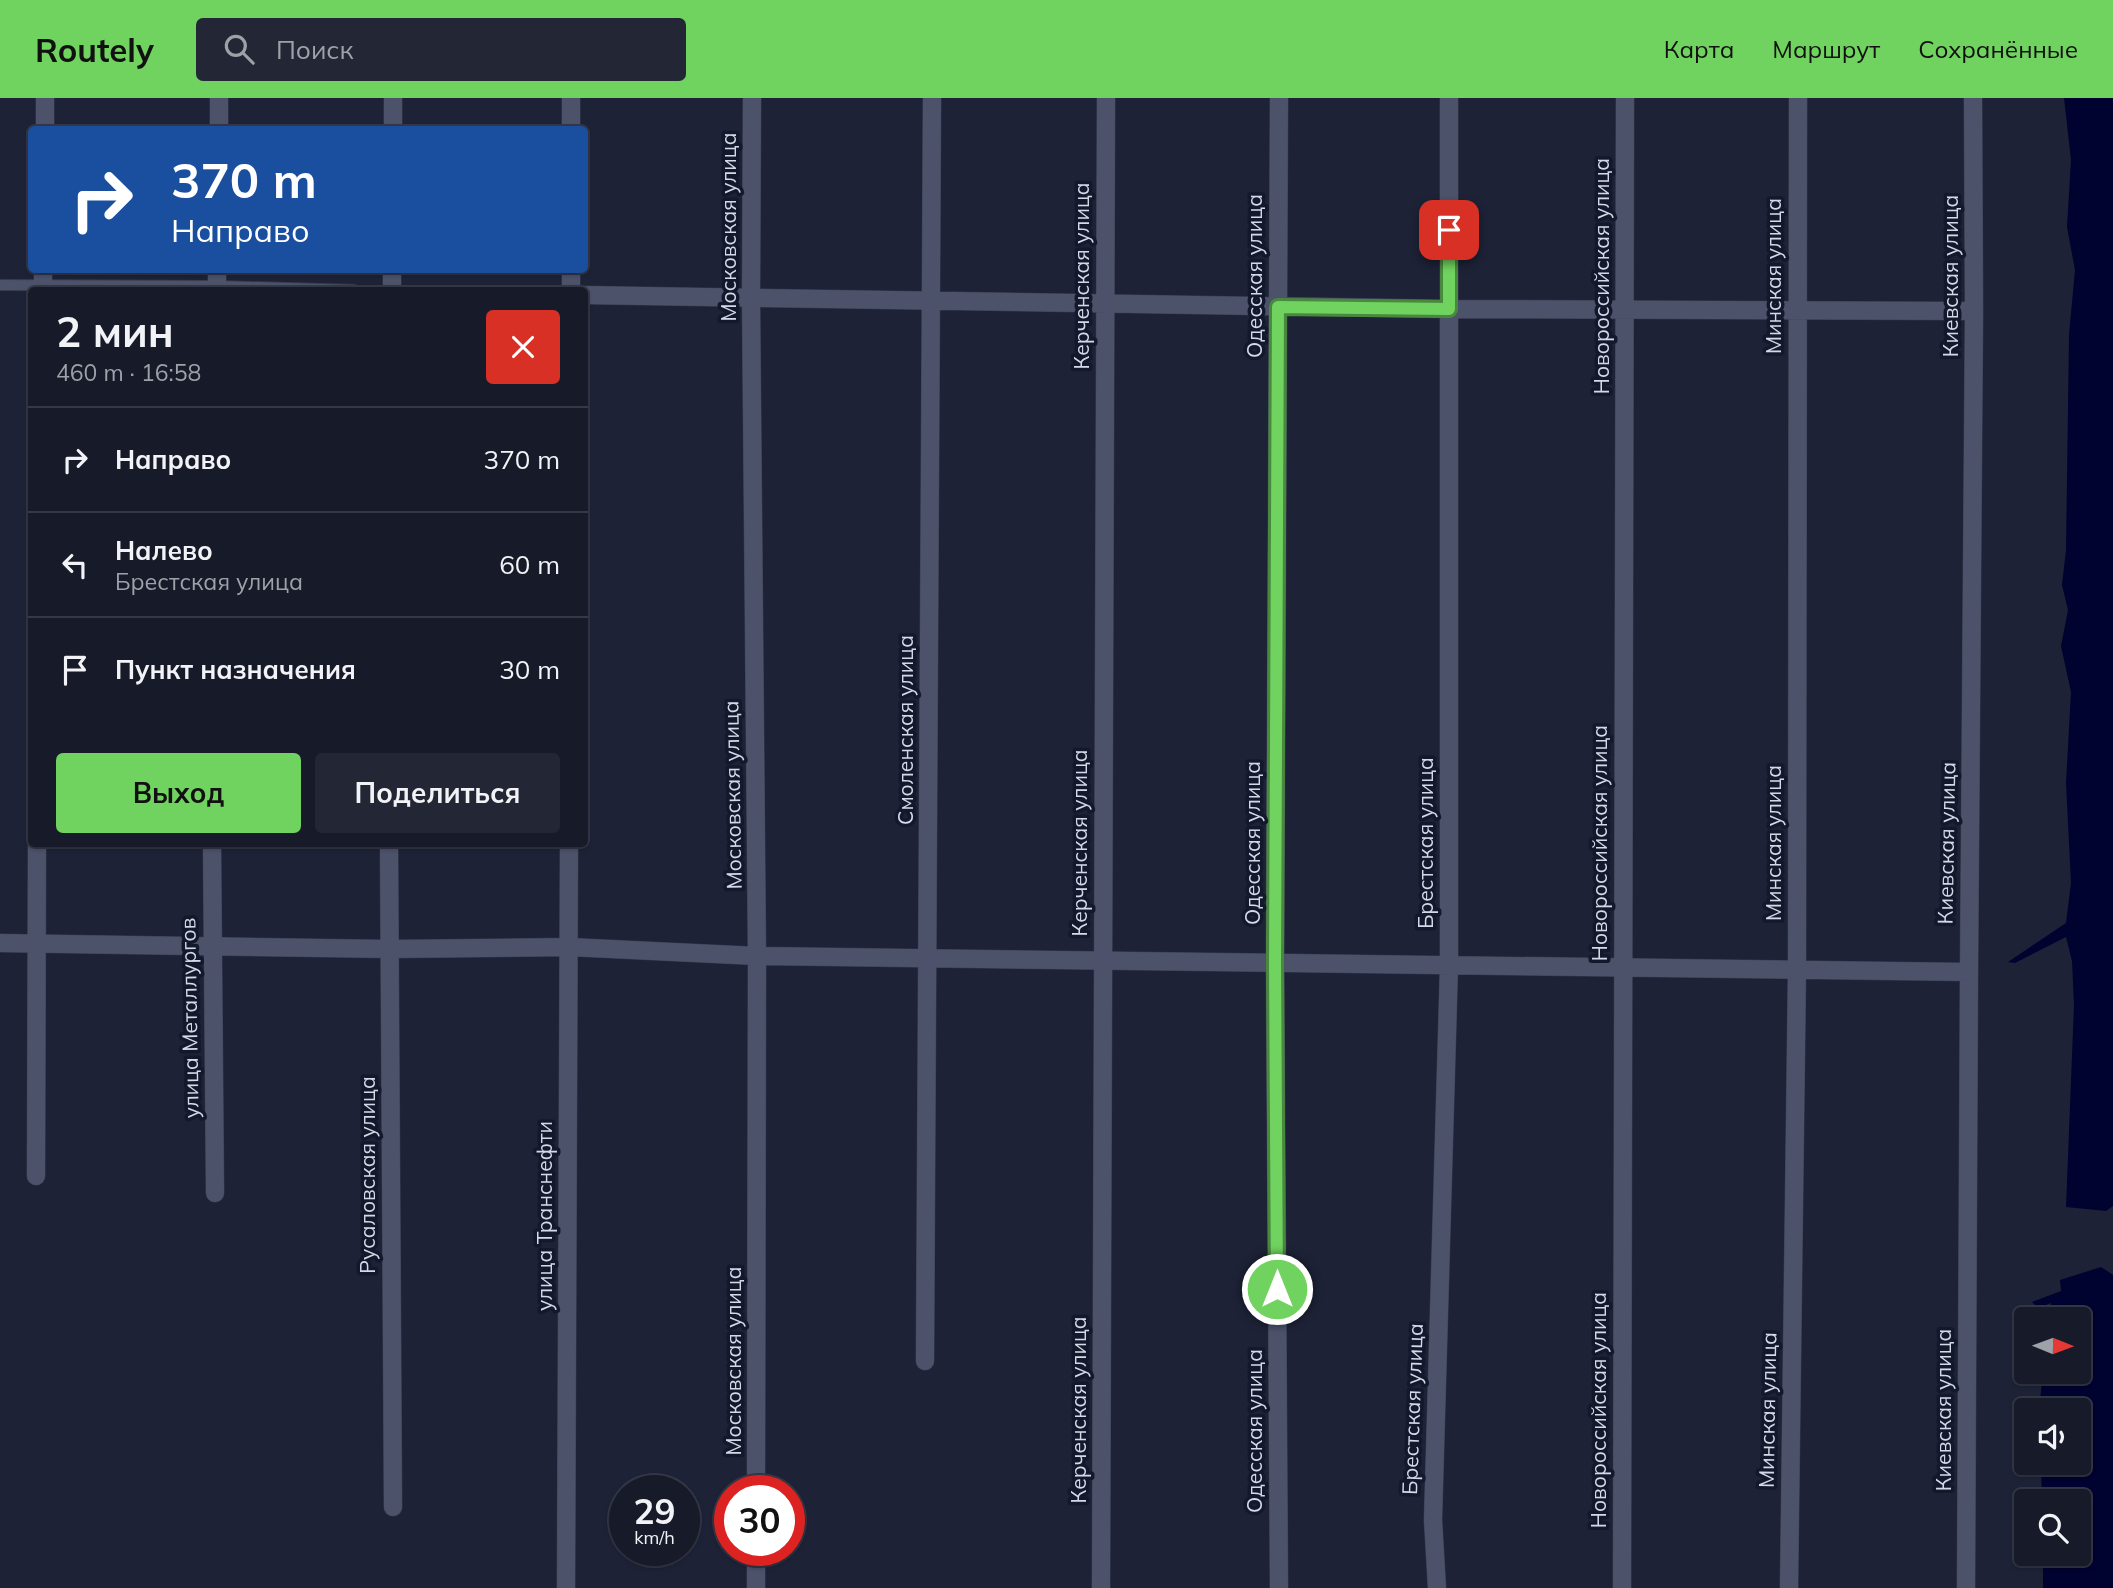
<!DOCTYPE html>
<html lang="ru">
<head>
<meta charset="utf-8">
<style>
  :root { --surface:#161a29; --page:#232735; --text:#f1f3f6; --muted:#9ea1a8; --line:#353846; --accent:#70d35f }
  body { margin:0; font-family:Mulish,sans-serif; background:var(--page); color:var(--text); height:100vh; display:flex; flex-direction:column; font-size:26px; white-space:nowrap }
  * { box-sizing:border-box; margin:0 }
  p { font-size:23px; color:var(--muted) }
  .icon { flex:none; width:38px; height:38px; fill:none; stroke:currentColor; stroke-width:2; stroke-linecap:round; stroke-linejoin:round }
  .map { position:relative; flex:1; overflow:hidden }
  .side { position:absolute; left:28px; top:189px; width:560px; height:560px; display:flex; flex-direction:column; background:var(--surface); border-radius:7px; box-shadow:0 2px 5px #0004,0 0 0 2px var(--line) }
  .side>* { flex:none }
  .top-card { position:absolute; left:28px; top:28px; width:560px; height:147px; border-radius:7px; box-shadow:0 2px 5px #0004,0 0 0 2px var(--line); background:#1a4fa0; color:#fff; overflow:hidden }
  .needle { width:46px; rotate:91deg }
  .tools { position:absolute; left:2014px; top:1209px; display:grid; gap:14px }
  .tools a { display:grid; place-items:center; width:77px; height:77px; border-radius:7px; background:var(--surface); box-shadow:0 2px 5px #0004,0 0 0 2px var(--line); font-size:35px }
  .speed { position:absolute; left:609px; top:1377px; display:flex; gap:14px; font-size:35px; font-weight:700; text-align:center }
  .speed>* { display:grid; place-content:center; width:91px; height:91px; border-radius:50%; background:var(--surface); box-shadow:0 2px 5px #0004,0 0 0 2px var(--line); line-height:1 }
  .speed small { font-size:18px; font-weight:400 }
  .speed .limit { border:10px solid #d22; background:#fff; color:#111 }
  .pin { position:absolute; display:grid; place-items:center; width:60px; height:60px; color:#fff; margin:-30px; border-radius:14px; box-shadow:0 4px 10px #0006 }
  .me { position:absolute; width:77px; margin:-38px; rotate:0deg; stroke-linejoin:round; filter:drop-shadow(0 0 5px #0008) }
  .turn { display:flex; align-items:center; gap:24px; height:147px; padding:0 28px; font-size:32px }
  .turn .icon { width:91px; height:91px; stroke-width:2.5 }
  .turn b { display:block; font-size:49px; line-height:60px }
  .round { display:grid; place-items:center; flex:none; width:74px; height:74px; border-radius:7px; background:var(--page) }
  .summary { display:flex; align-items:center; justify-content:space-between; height:119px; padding:0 28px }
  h1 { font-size:42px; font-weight:700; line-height:52px }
  .cta { display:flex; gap:14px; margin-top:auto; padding:14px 28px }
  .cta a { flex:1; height:80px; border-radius:7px; background:var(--accent); color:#111; font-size:28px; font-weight:700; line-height:80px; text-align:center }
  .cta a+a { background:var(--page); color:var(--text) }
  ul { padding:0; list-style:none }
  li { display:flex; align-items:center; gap:21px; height:105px; padding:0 28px; border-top:2px solid var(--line) }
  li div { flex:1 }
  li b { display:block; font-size:26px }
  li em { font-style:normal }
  header { display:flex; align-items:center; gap:42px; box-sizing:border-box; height:98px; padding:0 35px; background:var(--accent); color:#111 }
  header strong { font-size:33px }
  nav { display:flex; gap:38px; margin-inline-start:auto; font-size:24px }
  .search { width:490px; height:63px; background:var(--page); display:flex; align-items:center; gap:18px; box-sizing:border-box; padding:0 24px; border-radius:7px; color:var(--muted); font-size:26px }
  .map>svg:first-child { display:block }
</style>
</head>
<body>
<header>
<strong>Routely</strong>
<div class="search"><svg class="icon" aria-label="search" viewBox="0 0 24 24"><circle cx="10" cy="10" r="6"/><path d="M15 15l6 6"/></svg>Поиск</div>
<nav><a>Карта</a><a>Маршрут</a><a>Сохранённые</a></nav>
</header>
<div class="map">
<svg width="2113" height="1490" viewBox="0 0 2113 1490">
  <rect width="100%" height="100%" fill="#1d2237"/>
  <path fill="#00022f" d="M 2064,0 L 2113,0 L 2113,1108 L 2106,1113 L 2066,1109 L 2074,907 L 2072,863 L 2066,839 L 2015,865 L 2008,864 L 2066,825 L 2071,785 L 2066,685 L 2071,594 L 2061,548 L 2068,512 L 2062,487 L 2066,452 L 2069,237 L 2075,172 L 2067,129 L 2071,62 Z
    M 2101,1169 L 2113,1177 L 2113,1490 L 2043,1490 L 2043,1456 L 2079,1456 L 2079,1404 L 2042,1403 L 2041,1365 L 2079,1365 L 2079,1312 L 2039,1312 L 2043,1274 L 2079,1274 L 2079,1222 L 2050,1221 L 2051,1205 L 2038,1210 L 2032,1204 L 2061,1193 L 2060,1182 Z"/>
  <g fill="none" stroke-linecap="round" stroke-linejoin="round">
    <g stroke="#383c4e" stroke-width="12">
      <path id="lane" d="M 0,187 L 217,188 L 354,192"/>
    </g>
    <g stroke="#383c4e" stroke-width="19">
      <path id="street" d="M 752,0 L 751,200 L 757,858 L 756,1393
        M 45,32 L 45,0
        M 219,32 L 219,0
        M 393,32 L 393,0
        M 571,32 L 571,0
        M 43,192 L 43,172
        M 217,192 L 217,172
        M 392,192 L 392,172
        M 571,192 L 571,172
        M 584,197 L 1449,211 L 1974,213
        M 212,746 L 215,1095
        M 389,746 L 393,1409
        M 0,845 L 389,851 L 569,849 L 757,858 L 1969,874
        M 36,1078 L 37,746
        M 925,1263 L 932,0
        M 566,1490 L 569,746
        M 756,1490 L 756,1452
        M 1101,1490 L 1106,0
        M 1279,1490 L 1275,864 L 1279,0
        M 1437,1490 L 1433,1422 L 1449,867 L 1449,0
        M 1622,1490 L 1625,0
        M 1789,1490 L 1797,871 L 1798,0
        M 1966,1490 L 1969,874 L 1974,213 L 1973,0"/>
    </g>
    <use href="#lane" stroke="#4b526a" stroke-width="10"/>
    <use href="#street" stroke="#4b526a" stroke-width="18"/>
  </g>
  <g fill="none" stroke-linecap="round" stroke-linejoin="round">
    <g stroke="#49893e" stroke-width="18">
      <path id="route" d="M 1277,1191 L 1275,864 L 1278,209 L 1449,211 L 1449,132"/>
    </g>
    <use href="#route" stroke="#70d35f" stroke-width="12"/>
  </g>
  <g text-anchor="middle" stroke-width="7" stroke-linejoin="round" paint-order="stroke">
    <g font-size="21" fill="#d4d9e7" stroke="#13192c">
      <text transform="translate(729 129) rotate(-90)" y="7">Московская улица</text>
      <text transform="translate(1082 178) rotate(-90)" y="7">Керченская улица</text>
      <text transform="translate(1255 178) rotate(-90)" y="7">Одесская улица</text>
      <text transform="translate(1602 178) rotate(-90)" y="7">Новороссийская улица</text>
      <text transform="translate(1774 178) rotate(-90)" y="7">Минская улица</text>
      <text transform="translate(1951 178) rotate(-90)" y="7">Киевская улица</text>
      <text transform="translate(906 632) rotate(-90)" y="7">Смоленская улица</text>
      <text transform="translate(733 697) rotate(-91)" y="7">Московская улица</text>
      <text transform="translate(1080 745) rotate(-90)" y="7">Керченская улица</text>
      <text transform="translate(1253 745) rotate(-90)" y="7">Одесская улица</text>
      <text transform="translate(1426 745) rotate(-90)" y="7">Брестская улица</text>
      <text transform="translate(1600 745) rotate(-90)" y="7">Новороссийская улица</text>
      <text transform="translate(1774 745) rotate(-90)" y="7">Минская улица</text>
      <text transform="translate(1947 745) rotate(-89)" y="7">Киевская улица</text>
      <text transform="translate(190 920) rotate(-91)" y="7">улица Металлургов</text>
      <text transform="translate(368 1077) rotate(-90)" y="7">Русаловская улица</text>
      <text transform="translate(545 1118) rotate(-90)" y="7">улица Транснефти</text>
      <text transform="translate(734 1263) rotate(-90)" y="7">Московская улица</text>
      <text transform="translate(1413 1311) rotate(-88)" y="7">Брестская улица</text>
      <text transform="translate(1079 1312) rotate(-90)" y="7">Керченская улица</text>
      <text transform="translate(1599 1312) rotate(-90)" y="7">Новороссийская улица</text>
      <text transform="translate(1768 1312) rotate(-89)" y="7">Минская улица</text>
      <text transform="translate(1944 1312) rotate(-90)" y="7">Киевская улица</text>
      <text transform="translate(1255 1333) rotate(-90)" y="7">Одесская улица</text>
    </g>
  </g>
</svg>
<div class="tools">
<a><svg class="needle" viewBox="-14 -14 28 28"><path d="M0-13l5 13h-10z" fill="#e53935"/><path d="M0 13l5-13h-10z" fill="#9ea1a8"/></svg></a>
<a><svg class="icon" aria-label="sound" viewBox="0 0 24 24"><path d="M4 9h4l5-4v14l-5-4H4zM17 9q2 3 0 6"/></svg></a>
<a><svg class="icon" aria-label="search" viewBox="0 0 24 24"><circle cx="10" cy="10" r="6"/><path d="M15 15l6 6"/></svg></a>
</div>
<div class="speed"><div>29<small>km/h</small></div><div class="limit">30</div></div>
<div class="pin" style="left:1449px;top:132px;background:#d93025"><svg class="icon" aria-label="arrive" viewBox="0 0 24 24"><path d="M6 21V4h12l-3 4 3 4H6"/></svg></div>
<svg class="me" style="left:1277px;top:1191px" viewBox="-20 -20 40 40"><circle r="17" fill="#70d35f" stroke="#fff" stroke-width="3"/><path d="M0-11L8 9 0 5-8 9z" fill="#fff"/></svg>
<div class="top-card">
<div class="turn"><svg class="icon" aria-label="right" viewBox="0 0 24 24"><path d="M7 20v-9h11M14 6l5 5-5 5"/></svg><div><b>370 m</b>Направо</div></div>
</div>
<section class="side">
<div class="summary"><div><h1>2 мин</h1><p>460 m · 16:58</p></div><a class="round" style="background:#d93025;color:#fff"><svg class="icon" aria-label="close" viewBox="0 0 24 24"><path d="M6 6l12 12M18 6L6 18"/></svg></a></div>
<ul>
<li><svg class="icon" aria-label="right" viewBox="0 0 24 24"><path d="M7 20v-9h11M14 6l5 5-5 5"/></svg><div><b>Направо</b></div><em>370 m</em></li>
<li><svg class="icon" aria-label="left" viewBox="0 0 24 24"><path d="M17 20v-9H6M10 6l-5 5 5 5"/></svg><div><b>Налево</b><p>Брестская улица</p></div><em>60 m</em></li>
<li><svg class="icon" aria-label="arrive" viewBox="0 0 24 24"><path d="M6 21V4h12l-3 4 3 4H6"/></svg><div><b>Пункт назначения</b></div><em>30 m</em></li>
</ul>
<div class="cta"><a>Выход</a><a>Поделиться</a></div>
</section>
</div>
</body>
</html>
